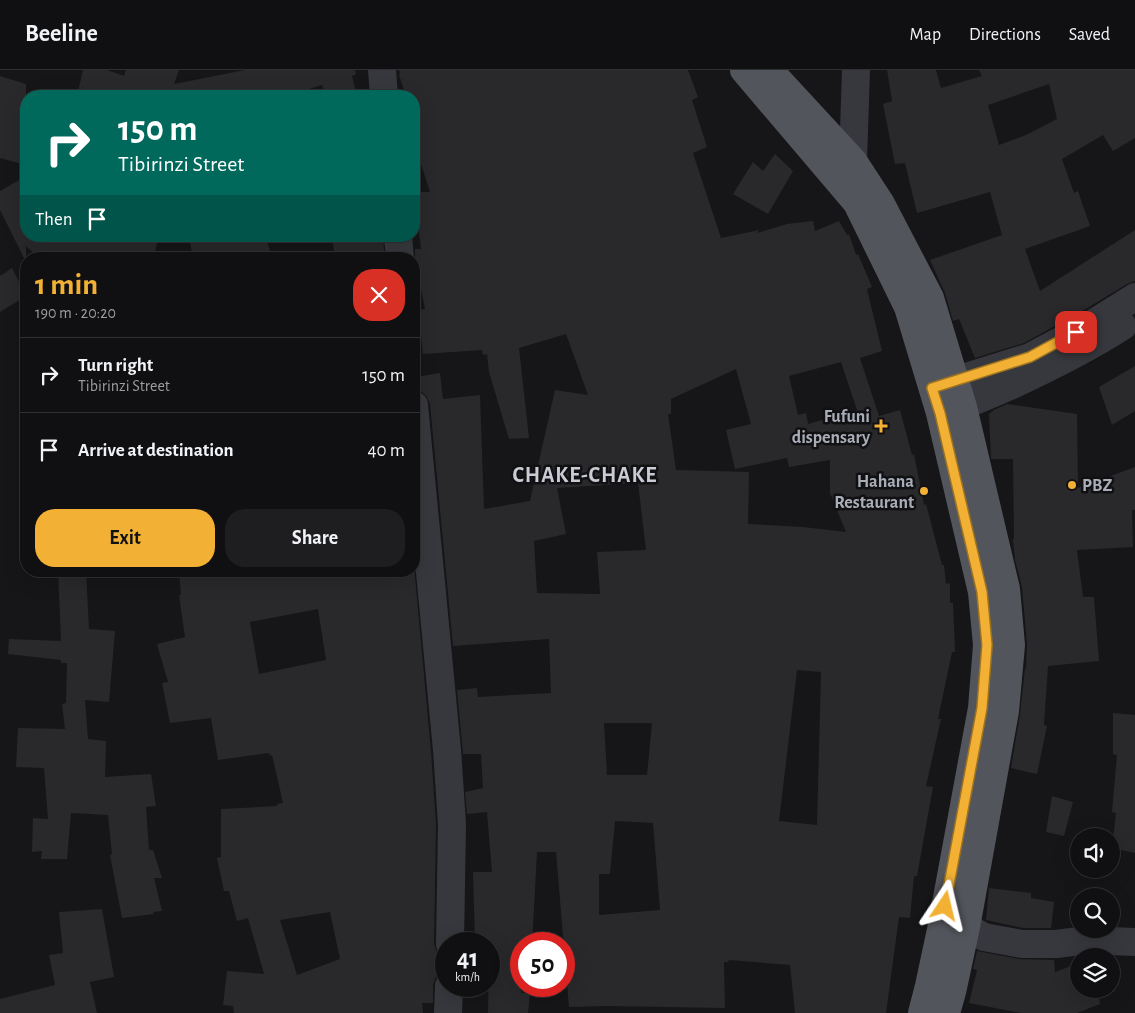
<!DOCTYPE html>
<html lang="en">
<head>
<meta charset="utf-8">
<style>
  :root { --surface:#101012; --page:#1e1e20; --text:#f1f3f6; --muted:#9c9d9f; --line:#303032; --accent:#f2b134 }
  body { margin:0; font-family:"Alegreya Sans",sans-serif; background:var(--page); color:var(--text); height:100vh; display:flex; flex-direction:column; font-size:19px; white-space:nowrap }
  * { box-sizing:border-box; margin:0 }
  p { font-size:16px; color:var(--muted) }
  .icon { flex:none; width:28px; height:28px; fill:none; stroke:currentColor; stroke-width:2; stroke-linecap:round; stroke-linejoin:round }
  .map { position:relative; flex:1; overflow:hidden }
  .drawer { position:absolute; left:20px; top:182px; width:400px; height:325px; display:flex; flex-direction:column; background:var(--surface); border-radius:20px; box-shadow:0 5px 20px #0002,0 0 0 1px var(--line) }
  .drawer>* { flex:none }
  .top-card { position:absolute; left:20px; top:20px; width:400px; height:152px; border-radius:20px; box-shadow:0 5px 20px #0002,0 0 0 1px var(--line); background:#00695c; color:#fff; overflow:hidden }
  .tools { position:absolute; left:1070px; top:758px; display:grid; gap:10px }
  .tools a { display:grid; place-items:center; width:50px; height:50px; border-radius:50%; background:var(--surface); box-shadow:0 5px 20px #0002,0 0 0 1px var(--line); font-size:25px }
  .speed { position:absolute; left:435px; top:862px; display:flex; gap:10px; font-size:25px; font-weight:700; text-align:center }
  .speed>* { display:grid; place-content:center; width:65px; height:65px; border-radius:50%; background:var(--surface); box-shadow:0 5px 20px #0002,0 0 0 1px var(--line); line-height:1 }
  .speed small { font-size:12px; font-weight:400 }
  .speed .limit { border:8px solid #d22; background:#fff; color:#111 }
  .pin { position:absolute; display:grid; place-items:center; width:42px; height:42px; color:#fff; margin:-21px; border-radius:10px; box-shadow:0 2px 8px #0006 }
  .me { position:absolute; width:55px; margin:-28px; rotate:10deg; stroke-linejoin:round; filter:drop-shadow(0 0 4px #0008) }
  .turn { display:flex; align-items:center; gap:18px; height:105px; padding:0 15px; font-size:22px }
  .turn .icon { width:65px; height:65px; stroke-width:2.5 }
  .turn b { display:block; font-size:35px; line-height:42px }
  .then { display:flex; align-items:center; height:48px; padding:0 15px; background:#0003; gap:10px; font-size:19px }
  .round { display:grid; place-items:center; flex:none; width:52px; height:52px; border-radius:20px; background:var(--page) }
  .summary { display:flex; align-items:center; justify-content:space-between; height:85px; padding:0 15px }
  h1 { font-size:30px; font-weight:600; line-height:38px; color:var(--accent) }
  .action { display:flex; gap:10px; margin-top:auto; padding:10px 15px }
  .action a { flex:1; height:58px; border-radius:20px; background:var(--accent); color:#111; font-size:20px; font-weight:600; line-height:58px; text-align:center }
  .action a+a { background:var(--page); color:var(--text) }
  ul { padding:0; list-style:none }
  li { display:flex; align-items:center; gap:15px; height:75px; padding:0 15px; border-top:1px solid var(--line) }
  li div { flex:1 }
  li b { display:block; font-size:19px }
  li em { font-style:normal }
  header { display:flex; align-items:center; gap:30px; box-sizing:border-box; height:70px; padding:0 25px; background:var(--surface); border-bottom:1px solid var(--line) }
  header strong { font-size:24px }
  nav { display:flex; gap:28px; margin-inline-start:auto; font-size:18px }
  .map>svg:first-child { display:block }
</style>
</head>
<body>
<header>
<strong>Beeline</strong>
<nav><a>Map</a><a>Directions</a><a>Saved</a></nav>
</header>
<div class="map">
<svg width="1135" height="943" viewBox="0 0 1135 943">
  <rect width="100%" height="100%" fill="#161618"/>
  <path fill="#29292c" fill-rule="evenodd" d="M 83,0 L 107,0 L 124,6 L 126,0 L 179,0 L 174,14 L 245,0 L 355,0 L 356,4 L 352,6 L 357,26 L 326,26 L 322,15 L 286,26 L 77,26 Z
    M 399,0 L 688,0 L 698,27 L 692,30 L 707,77 L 693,83 L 721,168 L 759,160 L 757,163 L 787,154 L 813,151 L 815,161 L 839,151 L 847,165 L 849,164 L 856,185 L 858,184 L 872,217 L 867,219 L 882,281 L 860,288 L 879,346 L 900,340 L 912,385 L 914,384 L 924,435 L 926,434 L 942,495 L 944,495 L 946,514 L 950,513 L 950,533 L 953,533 L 955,582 L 952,582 L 938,649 L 941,649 L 926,716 L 933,717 L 917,806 L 914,806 L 910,848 L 899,847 L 886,943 L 795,943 L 790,895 L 729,890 L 728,892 L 724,892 L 725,938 L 607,936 L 569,937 L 556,782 L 537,782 L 532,874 L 521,874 L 521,923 L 530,923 L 528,943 L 488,943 L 489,874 L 475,873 L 473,802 L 492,802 L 487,742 L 467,744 L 465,722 L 483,718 L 481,684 L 463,684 L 457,620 L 477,618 L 478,627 L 551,623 L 549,569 L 453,576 L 430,334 L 426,326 L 421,321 L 416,320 L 416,307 L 440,303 L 443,329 L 480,325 L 484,439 L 530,431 L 555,320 L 588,325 L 566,264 L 519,278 L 529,368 L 509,369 L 489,302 L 487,284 L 483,285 L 482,280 L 423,284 L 418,240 L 425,239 L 415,189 L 415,179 L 421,179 L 414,122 L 430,122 L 417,82 L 418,82 L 414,59 L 414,26 L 406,26 L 399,5 L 400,4 ZM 841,292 L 857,340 L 808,354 L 806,343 L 798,345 L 789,306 ZM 736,299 L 751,354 L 726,360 L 735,399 L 787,388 L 789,397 L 830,390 L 830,423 L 846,462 L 803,457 L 748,454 L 749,402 L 676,400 L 668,344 L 671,344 L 671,329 ZM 638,413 L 646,480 L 597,482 L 600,524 L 537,523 L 534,471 L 566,464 L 557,418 ZM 797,600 L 821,602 L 817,755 L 779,751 ZM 604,653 L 652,653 L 647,705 L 607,705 ZM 615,751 L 653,753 L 660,840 L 599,845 L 599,804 L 610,804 Z
    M 887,0 L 936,0 L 941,18 L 982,6 L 979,0 L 1135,0 L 1135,68 L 1113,81 L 1103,65 L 1062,89 L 1074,123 L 1078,121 L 1090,156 L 1025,179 L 1040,221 L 1135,160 L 1135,211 L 1127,214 L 1084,240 L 1024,273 L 975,288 L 959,249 L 953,251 L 945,223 L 930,190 L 1002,165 L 990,122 L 917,143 L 905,93 L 895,94 L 883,34 L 892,31 ZM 1049,14 L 1057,49 L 1026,65 L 999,75 L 988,35 Z
    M 0,6 L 26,14 L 26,95 L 0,88 Z
    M 775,84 L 793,101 L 768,144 L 733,124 L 753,92 L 763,101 Z
    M 26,106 L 26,166 L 159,166 L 153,189 L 40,189 L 26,176 L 26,192 L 0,140 L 0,121 Z
    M 189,166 L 266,166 L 272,189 L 193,189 Z
    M 332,166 L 383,166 L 384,181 L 335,188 Z
    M 12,198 L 26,226 L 0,242 L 0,206 Z
    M 1135,296 L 1135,341 L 1112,355 L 1099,317 Z
    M 1007,334 L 1077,344 L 1078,418 L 1135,397 L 1135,440 L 1132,440 L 1133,477 L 1077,480 L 1083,527 L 1094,527 L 1099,591 L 1048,596 L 1044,655 L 1047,656 L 1037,704 L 1011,698 L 1020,644 L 1025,598 L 1026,599 L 1027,574 L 1022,517 L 1015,490 L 1013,469 L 1014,469 L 1013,389 L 991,389 L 989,344 L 994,340 Z
    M 414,496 L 431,681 L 436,754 L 434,874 L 437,882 L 443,888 L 442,902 L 436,907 L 433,915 L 433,933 L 422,933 L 423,943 L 234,943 L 233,936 L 223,935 L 227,901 L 264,904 L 248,848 L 237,851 L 229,821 L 224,821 L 217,788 L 221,787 L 221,739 L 277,736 L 277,734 L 283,733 L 272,685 L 270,686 L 269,683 L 218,690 L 211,648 L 170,653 L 162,613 L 168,612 L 157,574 L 185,567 L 179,525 L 181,525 L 179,501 L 414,501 ZM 318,539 L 326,590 L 259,604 L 250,552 ZM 330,842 L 340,889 L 297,905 L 280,850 Z
    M 58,501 L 86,501 L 89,559 L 115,561 L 109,632 L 85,630 L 88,669 L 106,671 L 105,707 L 151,704 L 156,736 L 146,737 L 149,780 L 153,780 L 162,808 L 154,808 L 162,841 L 153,842 L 154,844 L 122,848 L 110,785 L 112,784 L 108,745 L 71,743 L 67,789 L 41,789 L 42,781 L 32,782 L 33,748 L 48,749 L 44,698 L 16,697 L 18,658 L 65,659 L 62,634 L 66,633 L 67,593 L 61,593 L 61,590 L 8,584 L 9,569 L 61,571 Z
    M 1113,643 L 1135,645 L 1135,783 L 1112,778 L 1116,743 L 1112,742 L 1117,685 L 1113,684 Z
    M 1052,726 L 1073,732 L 1064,766 L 1046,762 Z
    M 989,818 L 1031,823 L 1031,828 L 1054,832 L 1051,858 L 1023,858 L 986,850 Z
    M 102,839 L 114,907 L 90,912 L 97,943 L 0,943 L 0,929 L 55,915 L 49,885 L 63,883 L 59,842 Z
    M 977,881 L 1019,889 L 1054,890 L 1055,902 L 1079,893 L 1079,919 L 1111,919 L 1111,912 L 1115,921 L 1099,926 L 1100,934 L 1077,943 L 1021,943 L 969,933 L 977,900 L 973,899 Z"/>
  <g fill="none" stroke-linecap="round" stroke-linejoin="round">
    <path stroke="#37383d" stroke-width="28" d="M 382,0 L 384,26
      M 853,91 L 856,0
      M 398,166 L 400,189
      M 934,317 L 1030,287 L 1092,254 L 1135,227
      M 414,335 L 447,680 L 452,754 L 450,874
      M 941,343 C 965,336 987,326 1010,316 C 1049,298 1087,279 1123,256
      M 966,857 L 984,867 L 1022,874 L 1056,874 L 1088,870 L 1135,872
      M 448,943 L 449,916"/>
    <path stroke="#53555c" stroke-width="28" d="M 744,0 L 857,133 L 908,237 L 940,343 L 982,522 L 987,575 L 982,638 L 942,855 L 929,916 L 922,943
      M 769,0 L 853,91 L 881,134 L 930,228 L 963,337 L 1006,519 L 1011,575 L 1005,641 L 966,857 L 952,922 L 946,943"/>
  </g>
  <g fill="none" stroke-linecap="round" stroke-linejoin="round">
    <g stroke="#9d7322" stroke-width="12">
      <path id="route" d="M 945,836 L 982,638 L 987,575 L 982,522 L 940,343 L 932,318 L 1030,287 L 1076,262"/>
    </g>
    <use href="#route" stroke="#f2b134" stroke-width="9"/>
  </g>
  <g fill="#f2b134" stroke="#111113" stroke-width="2">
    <path d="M878.5 348.5h5v5h5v5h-5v5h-5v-5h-5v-5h5z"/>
    <circle cx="1072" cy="415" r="5"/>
    <circle cx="924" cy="421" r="5"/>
  </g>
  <g text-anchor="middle" stroke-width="5" stroke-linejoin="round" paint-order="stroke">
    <g font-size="18" font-weight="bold" fill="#a8adb8" stroke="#111113" text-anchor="end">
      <text x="870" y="352">Fufuni<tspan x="870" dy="21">dispensary</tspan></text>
      <text x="914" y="417">Hahana<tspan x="914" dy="21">Restaurant</tspan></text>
      <text x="1082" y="421" text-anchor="start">PBZ</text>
    </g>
    <g font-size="22" font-weight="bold" letter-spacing="1" fill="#c9ccd4" stroke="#111113">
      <text x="585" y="412">CHAKE-CHAKE</text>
    </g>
  </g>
</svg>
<div class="tools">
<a><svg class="icon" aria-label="sound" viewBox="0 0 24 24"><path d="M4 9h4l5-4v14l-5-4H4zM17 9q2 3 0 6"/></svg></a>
<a><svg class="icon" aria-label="search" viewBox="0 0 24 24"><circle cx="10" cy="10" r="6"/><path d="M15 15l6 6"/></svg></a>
<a><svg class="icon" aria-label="layers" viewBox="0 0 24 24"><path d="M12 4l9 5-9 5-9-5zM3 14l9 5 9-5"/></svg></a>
</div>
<div class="speed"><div>41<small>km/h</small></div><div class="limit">50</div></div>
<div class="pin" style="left:1076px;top:262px;background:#d93025"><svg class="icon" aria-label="arrive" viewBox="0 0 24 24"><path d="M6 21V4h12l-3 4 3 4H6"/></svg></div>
<svg class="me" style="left:945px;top:836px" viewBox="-20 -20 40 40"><path d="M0-17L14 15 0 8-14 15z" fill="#f2b134" stroke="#fff" stroke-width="4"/></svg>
<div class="top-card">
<div class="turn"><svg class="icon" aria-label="right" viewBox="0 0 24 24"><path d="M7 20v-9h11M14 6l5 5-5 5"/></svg><div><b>150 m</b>Tibirinzi Street</div></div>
<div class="then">Then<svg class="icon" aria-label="arrive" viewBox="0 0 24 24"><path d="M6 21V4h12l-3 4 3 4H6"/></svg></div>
</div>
<section class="drawer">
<div class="summary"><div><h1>1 min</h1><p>190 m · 20:20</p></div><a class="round" style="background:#d93025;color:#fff"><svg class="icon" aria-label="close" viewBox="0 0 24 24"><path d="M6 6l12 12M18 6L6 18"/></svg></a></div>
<ul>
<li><svg class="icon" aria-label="right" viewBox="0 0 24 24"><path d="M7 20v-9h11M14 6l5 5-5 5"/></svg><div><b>Turn right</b><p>Tibirinzi Street</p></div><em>150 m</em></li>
<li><svg class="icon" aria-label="arrive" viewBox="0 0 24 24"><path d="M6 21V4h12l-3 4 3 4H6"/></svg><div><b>Arrive at destination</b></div><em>40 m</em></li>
</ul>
<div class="action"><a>Exit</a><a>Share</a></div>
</section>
</div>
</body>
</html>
